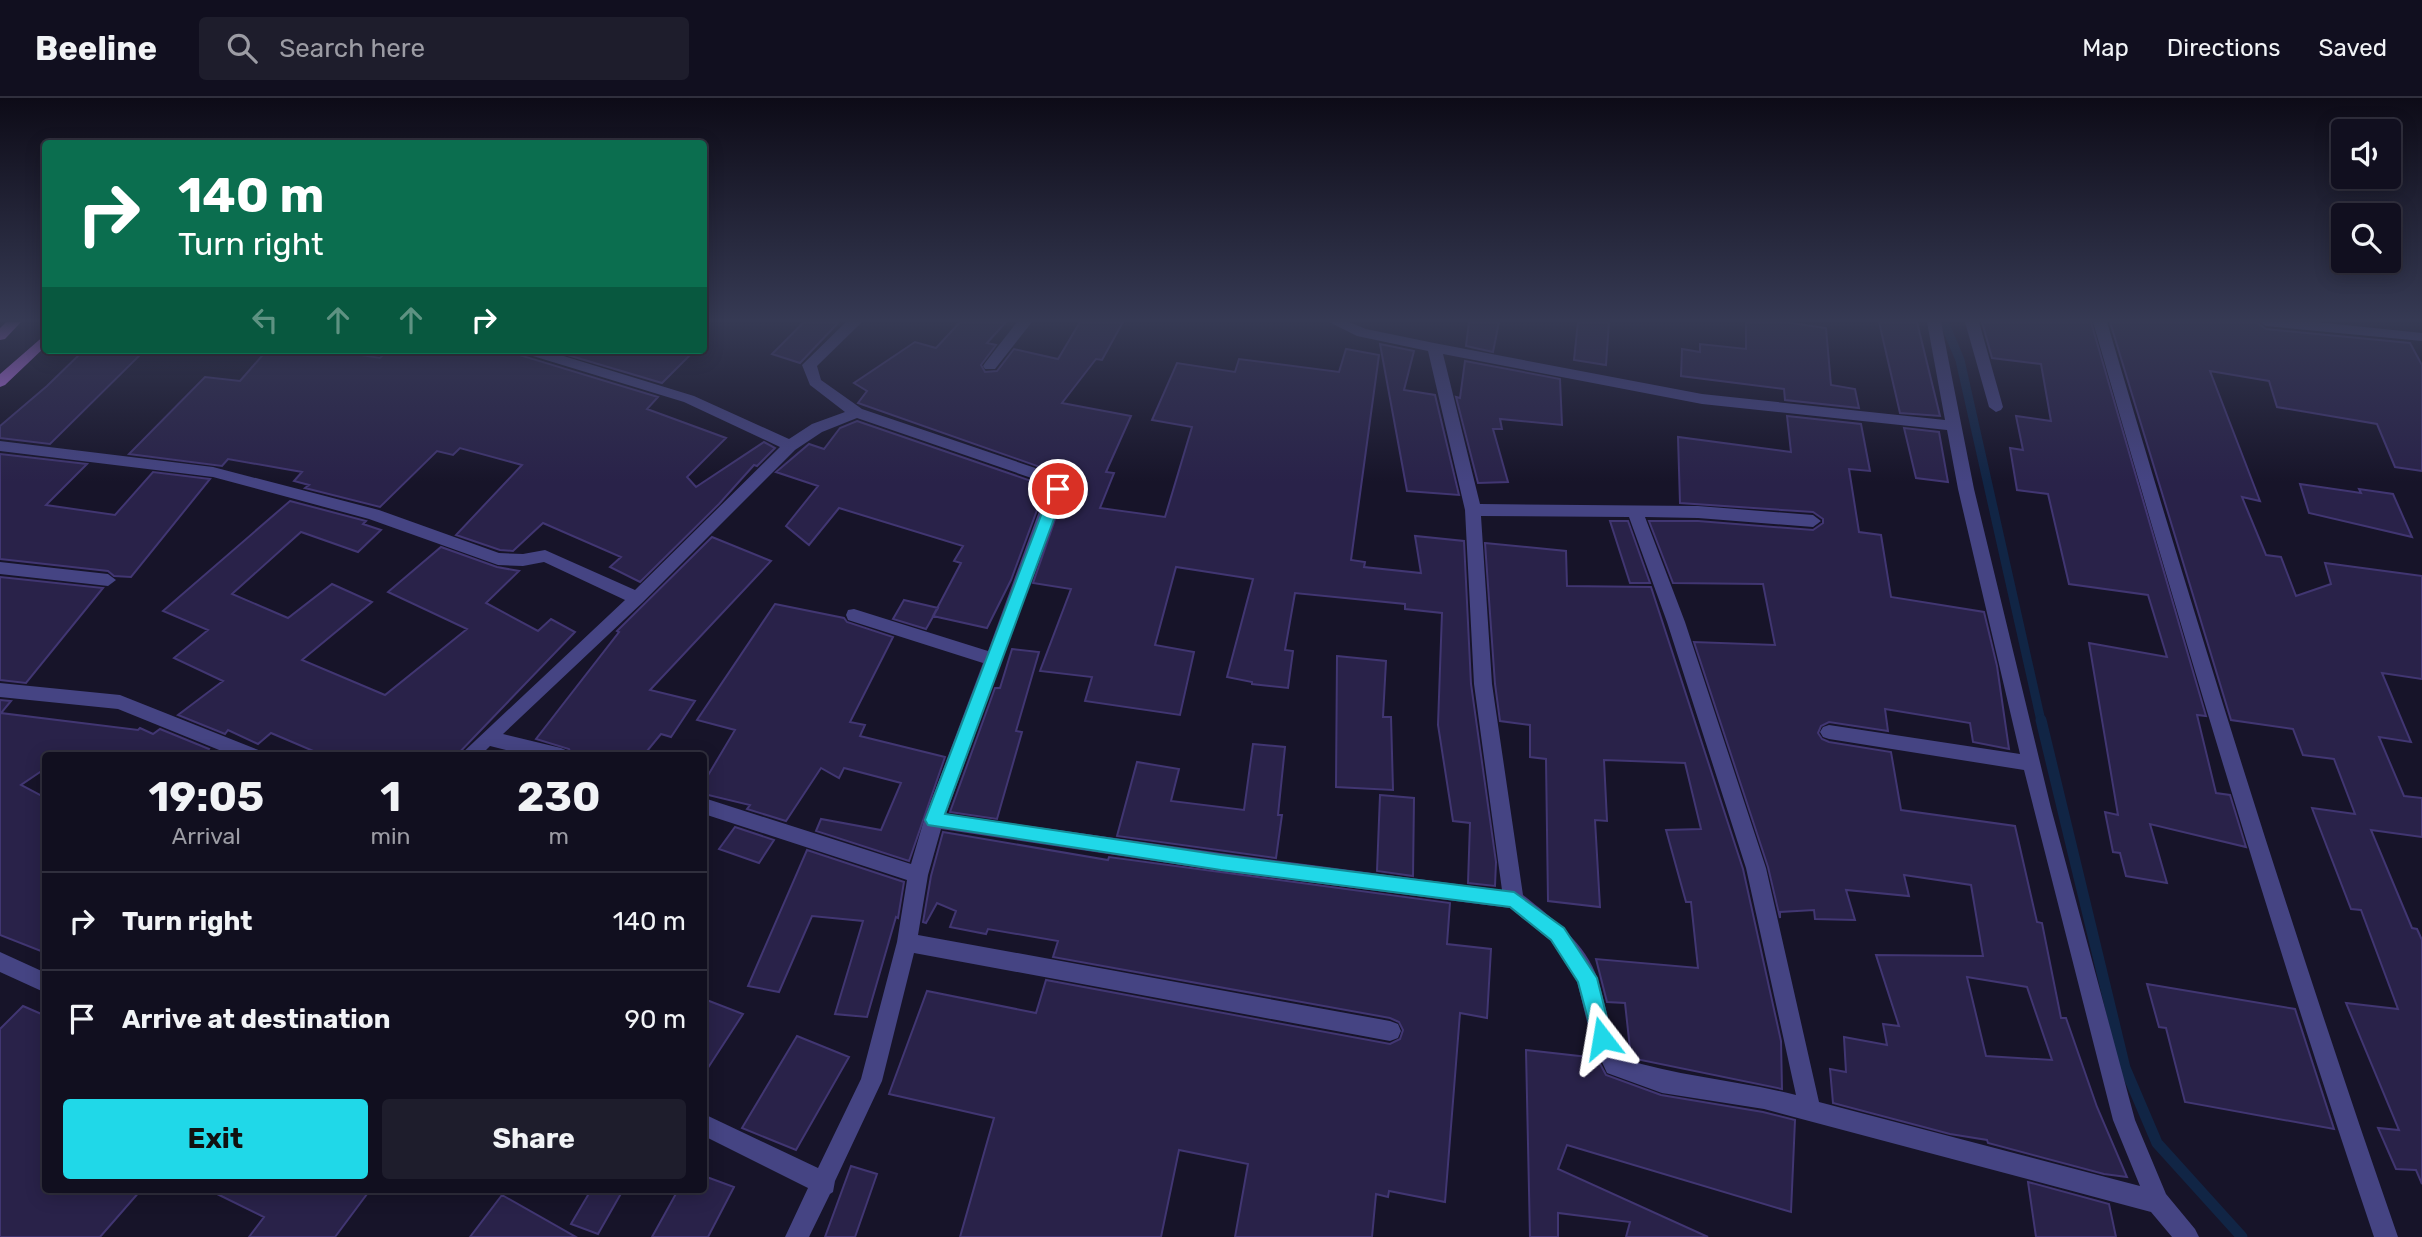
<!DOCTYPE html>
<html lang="en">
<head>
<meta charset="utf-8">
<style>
  :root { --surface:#110f1f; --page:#1e1d2c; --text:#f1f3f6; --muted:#9c9ca4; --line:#302f3d; --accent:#20d8e8 }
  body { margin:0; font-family:Rubik,sans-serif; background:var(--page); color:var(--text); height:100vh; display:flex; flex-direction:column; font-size:26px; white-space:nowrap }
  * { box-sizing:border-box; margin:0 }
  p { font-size:23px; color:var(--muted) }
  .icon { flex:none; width:38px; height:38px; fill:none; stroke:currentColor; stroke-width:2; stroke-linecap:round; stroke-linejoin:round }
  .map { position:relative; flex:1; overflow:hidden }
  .details { position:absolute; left:42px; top:654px; width:665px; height:441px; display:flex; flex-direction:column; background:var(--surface); border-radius:7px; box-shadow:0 4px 18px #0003,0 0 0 2px var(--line) }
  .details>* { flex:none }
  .banner { position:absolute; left:42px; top:42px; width:665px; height:214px; border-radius:7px; box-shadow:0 4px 18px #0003,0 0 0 2px var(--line); background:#0b6e4f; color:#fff; overflow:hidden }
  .buttons { position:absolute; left:2331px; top:21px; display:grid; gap:14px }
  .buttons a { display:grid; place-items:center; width:70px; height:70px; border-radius:7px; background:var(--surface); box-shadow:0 4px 18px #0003,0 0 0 2px var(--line); font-size:35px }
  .pin { position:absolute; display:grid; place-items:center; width:60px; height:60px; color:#fff; margin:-30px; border:4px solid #fff; border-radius:50%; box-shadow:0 2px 7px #0007 }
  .me { position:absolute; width:77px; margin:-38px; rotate:346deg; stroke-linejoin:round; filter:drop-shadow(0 0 5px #0008) }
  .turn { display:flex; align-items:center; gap:24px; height:147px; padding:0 21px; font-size:32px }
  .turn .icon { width:91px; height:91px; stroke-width:2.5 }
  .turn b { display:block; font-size:49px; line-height:60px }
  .lanes { display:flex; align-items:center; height:66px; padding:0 21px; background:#0003; justify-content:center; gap:35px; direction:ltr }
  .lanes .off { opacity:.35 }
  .eta { display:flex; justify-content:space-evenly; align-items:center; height:119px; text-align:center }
  .eta b { font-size:42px; font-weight:700; line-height:49px }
  .button { display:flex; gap:14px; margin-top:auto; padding:14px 21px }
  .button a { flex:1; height:80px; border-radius:7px; background:var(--accent); color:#111; font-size:28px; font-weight:700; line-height:80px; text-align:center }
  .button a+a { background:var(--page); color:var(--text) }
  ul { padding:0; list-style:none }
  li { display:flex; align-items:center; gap:21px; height:98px; padding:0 21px; border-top:2px solid var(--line) }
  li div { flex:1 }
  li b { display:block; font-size:26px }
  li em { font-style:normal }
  header { display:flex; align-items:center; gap:42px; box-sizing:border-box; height:98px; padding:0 35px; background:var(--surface); border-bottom:2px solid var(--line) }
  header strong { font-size:33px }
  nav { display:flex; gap:38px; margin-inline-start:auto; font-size:24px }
  .search { width:490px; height:63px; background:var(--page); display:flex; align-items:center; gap:18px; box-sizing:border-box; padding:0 24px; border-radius:7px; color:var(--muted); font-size:26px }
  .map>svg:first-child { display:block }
</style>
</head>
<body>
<header>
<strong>Beeline</strong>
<div class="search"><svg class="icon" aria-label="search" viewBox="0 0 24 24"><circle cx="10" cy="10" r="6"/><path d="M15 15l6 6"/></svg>Search here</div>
<nav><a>Map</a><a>Directions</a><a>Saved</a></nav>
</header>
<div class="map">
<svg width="2422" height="1139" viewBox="0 0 2422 1139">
  <rect width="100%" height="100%" fill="#171429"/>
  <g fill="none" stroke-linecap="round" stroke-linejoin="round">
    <path stroke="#112545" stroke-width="9" d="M 1944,224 L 1960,262 L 2041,623"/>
    <path stroke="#112545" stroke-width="11" d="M 2041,622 L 2125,970 L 2157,1045 L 2242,1139"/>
  </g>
  <path fill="#292249" stroke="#413672" stroke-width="2" fill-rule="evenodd" d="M 804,224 L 839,224 L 800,265 L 772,256 Z
    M 960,224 L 1006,224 L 987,245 L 996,247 L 981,267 L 985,274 L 997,273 L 1014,251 L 1058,261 L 1080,224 L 1123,224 L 1102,262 L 1096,261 L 1062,305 L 1131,318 L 1106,374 L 1114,375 L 1100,410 L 1165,419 L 1192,329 L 1152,322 L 1177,265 L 1235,274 L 1239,261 L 1339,274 L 1346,251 L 1379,257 L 1351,462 L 1365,464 L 1364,469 L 1421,475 L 1415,438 L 1464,443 L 1471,586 L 1496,764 L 1495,788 L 1468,785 L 1470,725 L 1453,723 L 1438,627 L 1442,515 L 1405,511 L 1405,506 L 1295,495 L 1285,552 L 1293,553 L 1288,590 L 1252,586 L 1252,584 L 1227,579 L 1253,481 L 1176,469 L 1155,547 L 1194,554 L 1180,617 L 1085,603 L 1092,579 L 1040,573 L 1071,491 L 1033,485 L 1068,384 L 1060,376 L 858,305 L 867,293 L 854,285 L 915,244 L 936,250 Z
    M 1469,224 L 1499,224 L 1493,254 L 1466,248 Z
    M 1578,224 L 1609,224 L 1606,267 L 1574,262 Z
    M 1746,224 L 1785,224 L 1826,230 L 1831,287 L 1855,291 L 1859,310 L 1785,302 L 1784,291 L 1681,278 L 1682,251 L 1700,254 L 1700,246 L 1746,251 Z
    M 1879,224 L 1917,224 L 1940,318 L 1900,315 Z
    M 1982,224 L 2091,224 L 2206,618 L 2197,617 L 2216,695 L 2230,697 L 2246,749 L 2150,726 L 2167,785 L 2126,778 L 2120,755 L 2113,754 L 2105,714 L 2118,717 L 2089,545 L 2167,559 L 2148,497 L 2069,486 L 2048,396 L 2017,392 L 2010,350 L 2023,352 L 2016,318 L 2051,323 L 2041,266 L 1992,260 Z
    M 2110,224 L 2256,224 L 2266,231 L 2410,245 L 2422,267 L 2422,373 L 2395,369 L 2377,326 L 2277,309 L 2269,283 L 2210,273 L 2260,403 L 2242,399 L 2266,457 L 2281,459 L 2296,498 L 2331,486 L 2325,465 L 2422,478 L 2422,581 L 2382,575 L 2411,644 L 2379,639 L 2404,698 L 2422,700 L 2422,739 L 2371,732 L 2412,830 L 2417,831 L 2422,842 L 2422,1086 L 2416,1072 L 2396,1071 L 2378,1030 L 2399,1032 L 2346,905 L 2398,911 L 2361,812 L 2351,811 L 2312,710 L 2355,716 L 2334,661 L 2303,657 L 2293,631 L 2231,622 Z
    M 1380,246 L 1414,253 L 1404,292 L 1435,297 L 1459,397 L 1407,393 Z
    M 84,252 L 142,255 L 50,346 L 0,340 L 0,328 L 47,288 Z
    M 267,252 L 329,252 L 380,260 L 388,252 L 503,252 L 658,299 L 647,311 L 726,340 L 687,379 L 696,389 L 764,344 L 775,350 L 757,368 L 754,367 L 719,406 L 640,484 L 610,469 L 621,459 L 543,425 L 513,453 L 500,452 L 456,437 L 522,367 L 460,350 L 453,357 L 437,353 L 380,409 L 305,390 L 309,387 L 294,383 L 302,374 L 228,361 L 222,368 L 129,356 L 205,279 L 240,283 Z
    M 565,252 L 695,252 L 662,285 L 561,255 Z
    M 1465,263 L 1560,281 L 1562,327 L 1500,321 L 1502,331 L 1493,331 L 1508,384 L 1478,385 L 1456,299 L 1460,300 Z
    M 1787,318 L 1861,326 L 1870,373 L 1849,371 L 1859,434 L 1881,437 L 1891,499 L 1984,514 L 1997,568 L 2009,651 L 1973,644 L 1970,625 L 1885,611 L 1888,633 L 1829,624 L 1821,628 L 1818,635 L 1822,641 L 1829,644 L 1891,654 L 1901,712 L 2015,728 L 2037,824 L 2042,825 L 2061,920 L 2066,920 L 2097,1009 L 2127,1079 L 2104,1076 L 1988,1045 L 1987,1042 L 1950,1036 L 1833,1005 L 1830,971 L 1846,974 L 1844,939 L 1887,947 L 1883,926 L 1899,928 L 1876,857 L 1983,858 L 1971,787 L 1904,777 L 1909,798 L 1846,792 L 1855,822 L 1815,821 L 1814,812 L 1780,814 L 1780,820 L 1768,769 L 1694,544 L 1775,547 L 1763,486 L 1673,485 L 1649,423 L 1698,423 L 1813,432 L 1823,425 L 1823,421 L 1813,414 L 1680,405 L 1678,339 L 1791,354 ZM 1967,879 L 2027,889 L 2052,962 L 1986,958 Z
    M 857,323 L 1046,388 L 1011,482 L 987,530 L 933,518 L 961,465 L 954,463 L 963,448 L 839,410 L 809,447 L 786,428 L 818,388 L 776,374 L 809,346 L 824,351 L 840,330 Z
    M 1904,330 L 1939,334 L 1948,384 L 1916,380 Z
    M 0,356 L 87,366 L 46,407 L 115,417 L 153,374 L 210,381 L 131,479 L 114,478 L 108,473 L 0,461 Z
    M 2300,386 L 2361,395 L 2359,391 L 2393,396 L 2412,439 L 2309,415 Z
    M 290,403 L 366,423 L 363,426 L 381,432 L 358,454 L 301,434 L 232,496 L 288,520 L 332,486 L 372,504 L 302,562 L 385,597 L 467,531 L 388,494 L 441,449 L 497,469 L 519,473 L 486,505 L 538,533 L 551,521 L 575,534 L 456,658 L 325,658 L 271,635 L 258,646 L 228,632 L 225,636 L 178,617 L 223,583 L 174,560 L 208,532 L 163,513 Z
    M 1610,423 L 1628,423 L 1650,485 L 1630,485 Z
    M 712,439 L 771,463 L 650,592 L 695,603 L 671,639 L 661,636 L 643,658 L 572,658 L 569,651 L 536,641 L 619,534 L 617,533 Z
    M 1485,445 L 1566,453 L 1567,488 L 1651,489 L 1743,771 L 1781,943 L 1782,991 L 1631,960 L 1625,905 L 1607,904 L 1596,861 L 1698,870 L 1691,804 L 1686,804 L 1666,732 L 1701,731 L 1685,665 L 1604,662 L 1607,723 L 1595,722 L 1600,809 L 1548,803 L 1546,661 L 1530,659 L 1530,627 L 1500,623 L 1495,586 Z
    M 0,479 L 103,490 L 26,585 L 0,582 Z
    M 904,502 L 938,510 L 926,531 L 893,521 Z
    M 775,506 L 844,520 L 847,524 L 893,539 L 850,624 L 865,627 L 860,638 L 945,659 L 909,763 L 816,733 L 821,721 L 881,732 L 901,685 L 844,670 L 839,680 L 821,670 L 786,723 L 747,711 L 750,707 L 704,696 L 704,684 L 735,632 L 697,622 Z
    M 1012,551 L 1039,554 L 1016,633 L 1022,634 L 997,721 L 950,714 L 995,590 L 1000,590 Z
    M 1337,558 L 1386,563 L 1383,619 L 1391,619 L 1393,692 L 1336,689 Z
    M 0,602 L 11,603 L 1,615 L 138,632 L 140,630 L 153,636 L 160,631 L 209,651 L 203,658 L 46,658 L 46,670 L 21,687 L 46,700 L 46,855 L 0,837 Z
    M 1253,646 L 1285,649 L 1278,717 L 1282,717 L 1276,760 L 1117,738 L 1137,664 L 1179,671 L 1171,703 L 1244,712 Z
    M 1380,697 L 1414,700 L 1413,778 L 1377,773 Z
    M 735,729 L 774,742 L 759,765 L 719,751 Z
    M 943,734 L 1108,762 L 1109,759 L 1450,805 L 1447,846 L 1491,851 L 1487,920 L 1460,915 L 1445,1104 L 1389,1093 L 1388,1099 L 1376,1096 L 1372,1139 L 1235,1139 L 1248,1066 L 1179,1052 L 1161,1139 L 960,1139 L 994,1020 L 889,996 L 927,893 L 1036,915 L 1046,882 L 1390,946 L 1400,941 L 1403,932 L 1399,924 L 1390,920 L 1053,859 L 1058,843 L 988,831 L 986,836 L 950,829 L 956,813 L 937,805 L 926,825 L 923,824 L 931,778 Z
    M 807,752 L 904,784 L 898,820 L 896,819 L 867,919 L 835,916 L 863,823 L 812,818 L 779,894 L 748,888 Z
    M 2147,886 L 2295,911 L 2334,1031 L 2185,1004 L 2166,930 L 2159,929 Z
    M 704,901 L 743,916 L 704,976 Z
    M 23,908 L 46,918 L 46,1092 L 141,1092 L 100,1139 L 0,1139 L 0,931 Z
    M 797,938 L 849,959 L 796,1052 L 742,1030 Z
    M 1526,952 L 1597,960 L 1606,977 L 1661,997 L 1763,1014 L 1795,1022 L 1791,1114 L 1567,1047 L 1558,1071 L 1708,1139 L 1626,1139 L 1630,1124 L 1558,1115 L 1558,1139 L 1530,1139 Z
    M 851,1068 L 877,1076 L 855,1139 L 825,1139 Z
    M 704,1078 L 734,1089 L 708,1139 L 652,1139 L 678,1092 L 704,1092 Z
    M 2028,1084 L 2109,1106 L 2116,1139 L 2036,1139 Z
    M 209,1092 L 370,1092 L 335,1139 L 249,1139 L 264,1119 Z
    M 591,1092 L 623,1092 L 598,1136 L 571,1126 Z
    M 502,1097 L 576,1139 L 470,1139 Z"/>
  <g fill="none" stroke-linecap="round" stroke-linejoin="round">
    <path fill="#454483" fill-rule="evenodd" d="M 846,224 L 862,224 L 817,268 L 821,282 L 862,311 L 1059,378 L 1066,386 L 946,716 L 1221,755 L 1502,792 L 1474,586 L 1465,412 L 1428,253 L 1357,238 L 1329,224 L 1349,224 L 1366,231 L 1434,245 L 1702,296 L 1945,322 L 1927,224 L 1941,224 L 1974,391 L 2051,710 L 2135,1022 L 2166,1096 L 2195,1131 L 2199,1139 L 2172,1139 L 2151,1114 L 1764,1011 L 1662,995 L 1607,975 L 1591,940 L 1577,883 L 1551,843 L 1510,810 L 1221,773 L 941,731 L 928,777 L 918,837 L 1390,923 L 1398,926 L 1401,933 L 1398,940 L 1390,943 L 914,855 L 882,983 L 835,1083 L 833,1094 L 830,1096 L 809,1139 L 785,1139 L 808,1090 L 704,1038 L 704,1016 L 818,1070 L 861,981 L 897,844 L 907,782 L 704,716 L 704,700 L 911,766 L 924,722 L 983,565 L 848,522 L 846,517 L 848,512 L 854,511 L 988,553 L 1049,386 L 857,320 L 822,334 L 795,352 L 643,504 L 503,636 L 561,650 L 568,653 L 570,658 L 530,658 L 490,648 L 480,658 L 459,658 L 625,502 L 544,464 L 523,468 L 498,467 L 369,421 L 213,379 L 0,353 L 0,343 L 213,369 L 379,412 L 499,455 L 523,456 L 545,452 L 635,492 L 780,349 L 684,304 L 523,255 L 521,252 L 544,252 L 694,298 L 789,341 L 812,326 L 845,314 L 810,287 L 802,267 ZM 1443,256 L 1702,306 L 1947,332 L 1958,391 L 2020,656 L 1829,627 L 1823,629 L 1820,634 L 1823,639 L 1829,641 L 2024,672 L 2113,1022 L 2140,1088 L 1819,1004 L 1766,770 L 1685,524 L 1645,419 L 1698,420 L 1813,429 L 1821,423 L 1813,417 L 1698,408 L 1480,406 ZM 1481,418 L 1629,419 L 1667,524 L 1746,770 L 1796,997 C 1738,982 1679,979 1622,960 C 1610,935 1606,908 1598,882 C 1586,845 1552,820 1523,797 L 1492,586 Z
      M 1017,224 L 1032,224 L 995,271 L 985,271 L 983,268 L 985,265 Z
      M 1965,224 L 1979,224 L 2003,309 L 2001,312 L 1996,314 L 1989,309 Z
      M 2093,224 L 2107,224 C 2198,531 2293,837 2398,1139 L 2374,1139 C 2272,837 2181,531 2093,224 Z
      M 2259,224 L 2316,224 L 2422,235 L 2422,243 L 2266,228 Z
      M 0,464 L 108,476 L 116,482 L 108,488 L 0,476 Z
      M 0,585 L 120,597 L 261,653 L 263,658 L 234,658 L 118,611 L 0,599 Z
      M 0,854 L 46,875 L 46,895 L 0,874 Z"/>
    <path fill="#be72f0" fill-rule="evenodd" d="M 6,224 L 21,224 L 5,241 L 0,242 L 0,230 Z
      M 46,236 L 46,248 L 5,287 L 0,289 L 0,276 Z"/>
  </g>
  <linearGradient id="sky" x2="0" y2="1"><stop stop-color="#0d0b17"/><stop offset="0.58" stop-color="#363a54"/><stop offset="1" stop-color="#363a54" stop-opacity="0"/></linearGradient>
  <rect width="2422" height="384" fill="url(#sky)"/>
  <path fill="#20d8e8" stroke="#158c97" stroke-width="2" d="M 1058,386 L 1065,391 L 945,716 L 1221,757 L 1514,794 L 1564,830 L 1597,880 L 1612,940 L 1609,947 L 1602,949 L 1595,947 L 1578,884 L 1551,842 L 1510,809 L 1221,772 L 928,727 L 925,722 L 1051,391 Z"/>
</svg>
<div class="buttons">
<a><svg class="icon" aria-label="sound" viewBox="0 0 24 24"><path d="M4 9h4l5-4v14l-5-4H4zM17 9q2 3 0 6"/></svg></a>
<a><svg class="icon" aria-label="search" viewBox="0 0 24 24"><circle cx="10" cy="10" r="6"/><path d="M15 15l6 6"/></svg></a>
</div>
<div class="pin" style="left:1058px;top:391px;background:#d93025"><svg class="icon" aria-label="arrive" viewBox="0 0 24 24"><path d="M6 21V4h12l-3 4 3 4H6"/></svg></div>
<svg class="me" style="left:1602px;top:940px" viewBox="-20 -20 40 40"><path d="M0-17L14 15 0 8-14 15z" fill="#20d8e8" stroke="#fff" stroke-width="4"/></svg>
<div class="banner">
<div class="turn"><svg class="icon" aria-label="right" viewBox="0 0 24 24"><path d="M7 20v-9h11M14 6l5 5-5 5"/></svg><div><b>140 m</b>Turn right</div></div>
<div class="lanes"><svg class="icon off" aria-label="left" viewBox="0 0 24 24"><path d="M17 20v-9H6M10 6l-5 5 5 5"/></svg><svg class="icon off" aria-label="ahead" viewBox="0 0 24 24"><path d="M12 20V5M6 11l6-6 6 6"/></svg><svg class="icon off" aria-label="ahead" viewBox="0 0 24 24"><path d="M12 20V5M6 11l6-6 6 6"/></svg><svg class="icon" aria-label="right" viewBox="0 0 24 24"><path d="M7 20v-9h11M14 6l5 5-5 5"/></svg></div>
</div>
<section class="details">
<div class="eta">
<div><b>19:05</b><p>Arrival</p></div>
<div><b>1</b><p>min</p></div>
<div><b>230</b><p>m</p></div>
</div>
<ul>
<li><svg class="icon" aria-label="right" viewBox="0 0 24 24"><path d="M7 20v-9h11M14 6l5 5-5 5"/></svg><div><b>Turn right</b></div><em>140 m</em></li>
<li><svg class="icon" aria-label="arrive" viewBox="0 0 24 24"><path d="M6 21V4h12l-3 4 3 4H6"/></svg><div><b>Arrive at destination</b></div><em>90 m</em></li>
</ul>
<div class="button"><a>Exit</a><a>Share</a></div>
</section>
</div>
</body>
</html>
